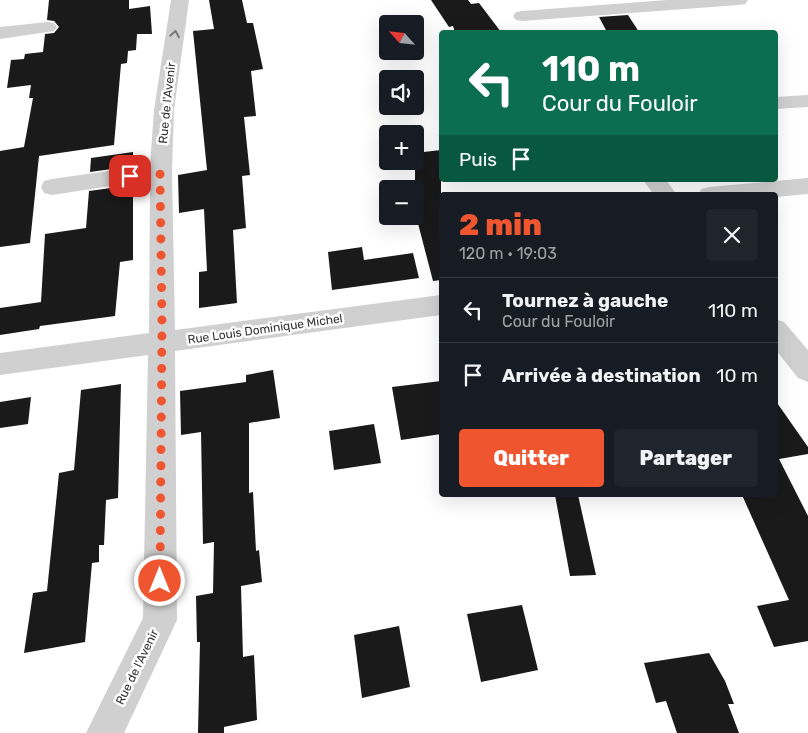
<!DOCTYPE html>
<html lang="fr">
<head>
<meta charset="utf-8">
<style>
  :root { --surface:#171b24; --page:#20242c; --text:#f1f3f6; --muted:#9ea1a6; --line:#363941; --accent:#ef5630 }
  body { margin:0; font-family:Rubik,sans-serif; background:var(--page); color:var(--text); height:100vh; display:flex; flex-direction:column; font-size:19px; white-space:nowrap }
  * { box-sizing:border-box; margin:0 }
  p { font-size:16px; color:var(--muted) }
  .icon { flex:none; width:28px; height:28px; fill:none; stroke:currentColor; stroke-width:2; stroke-linecap:round; stroke-linejoin:round }
  .map { position:relative; flex:1; overflow:hidden }
  .panel { position:absolute; left:439px; top:192px; width:339px; height:305px; display:flex; flex-direction:column; background:var(--surface); border-radius:5px; box-shadow:0 5px 20px #0002 }
  .panel>* { flex:none }
  .top-card { position:absolute; left:439px; top:30px; width:339px; height:152px; border-radius:5px; box-shadow:0 5px 20px #0002; background:#0b6e4f; color:#fff; overflow:hidden }
  .needle { width:32px; rotate:297deg }
  .controls { position:absolute; left:379px; top:15px; display:grid; gap:10px }
  .controls a { display:grid; place-items:center; width:45px; height:45px; border-radius:5px; background:var(--surface); box-shadow:0 5px 20px #0002; font-size:25px }
  .pin { position:absolute; display:grid; place-items:center; width:42px; height:42px; color:#fff; margin:-21px; border-radius:10px; box-shadow:0 2px 8px #0006 }
  .me { position:absolute; width:55px; margin:-28px; rotate:0deg; stroke-linejoin:round; filter:drop-shadow(0 0 4px #0008) }
  .turn { display:flex; align-items:center; gap:18px; height:105px; padding:0 20px; font-size:22px }
  .turn .icon { width:65px; height:65px; stroke-width:2.5 }
  .turn b { display:block; font-size:35px; line-height:42px }
  .then { display:flex; align-items:center; height:48px; padding:0 20px; background:#0003; gap:10px; font-size:19px }
  .round { display:grid; place-items:center; flex:none; width:52px; height:52px; border-radius:5px; background:var(--page) }
  .head { display:flex; align-items:center; justify-content:space-between; height:85px; padding:0 20px }
  h1 { font-size:30px; font-weight:800; line-height:38px; color:var(--accent) }
  .action { display:flex; gap:10px; margin-top:auto; padding:10px 20px }
  .action a { flex:1; height:58px; border-radius:5px; background:var(--accent); color:#fff; font-size:20px; font-weight:800; line-height:58px; text-align:center }
  .action a+a { background:var(--page); color:var(--text) }
  ul { padding:0; list-style:none }
  li { display:flex; align-items:center; gap:15px; height:65px; padding:0 20px; border-top:1px solid var(--line) }
  li div { flex:1 }
  li b { display:block; font-size:19px }
  li em { font-style:normal }
  .map>svg:first-child { display:block }
</style>
</head>
<body>
<div class="map">
<svg width="808" height="733" viewBox="0 0 808 733">
  <rect width="100%" height="100%" fill="#fff"/>
  <path fill="#1a1a1a" d="M 49,0 L 129,0 L 129,9 L 150,6 L 152,34 L 137,34 L 136,50 L 128,51 L 127,63 L 121,64 L 114,145 L 39,156 L 30,243 L 0,247 L 0,151 L 24,147 L 33,98 L 29,98 L 31,85 L 7,88 L 11,60 L 24,59 L 25,54 L 43,52 L 45,34 L 54,33 L 59,27 L 54,21 L 47,20 Z
    M 209,0 L 242,0 L 247,23 L 253,23 L 263,69 L 251,71 L 256,116 L 244,117 L 250,175 L 242,176 L 246,228 L 233,230 L 237,303 L 199,308 L 199,272 L 207,271 L 204,209 L 179,213 L 178,175 L 207,170 L 193,31 L 214,29 Z
    M 431,0 L 468,0 L 471,4 L 479,3 L 501,32 L 455,32 L 453,26 L 449,27 Z
    M 628,15 L 639,32 L 607,32 L 599,17 Z
    M 441,150 L 441,280 L 433,281 L 415,212 L 415,189 L 409,189 L 408,184 L 415,183 L 415,153 Z
    M 133,152 L 133,166 L 90,172 L 91,158 Z
    M 133,185 L 133,260 L 120,262 L 115,316 L 40,326 L 39,329 L 0,335 L 0,308 L 41,302 L 45,234 L 86,228 L 89,191 Z
    M 362,247 L 364,260 L 413,253 L 419,278 L 332,290 L 328,252 Z
    M 273,370 L 280,418 L 249,423 L 249,493 L 253,492 L 256,551 L 259,550 L 262,582 L 241,586 L 243,657 L 254,655 L 257,720 L 224,727 L 224,733 L 198,733 L 200,642 L 197,642 L 196,596 L 213,593 L 214,542 L 203,544 L 201,432 L 181,435 L 180,391 L 246,382 L 246,375 Z
    M 441,381 L 441,434 L 401,440 L 392,387 Z
    M 121,384 L 118,498 L 106,500 L 104,545 L 99,545 L 99,562 L 92,563 L 85,642 L 24,653 L 33,593 L 47,591 L 59,473 L 74,470 L 81,390 Z
    M 31,397 L 28,424 L 0,428 L 0,402 Z
    M 775,400 L 808,447 L 808,454 L 779,459 L 808,516 L 808,641 L 774,647 L 757,606 L 789,600 L 742,495 L 775,495 Z
    M 374,424 L 381,463 L 334,470 L 329,431 Z
    M 555,495 L 578,495 L 596,575 L 570,576 Z
    M 522,605 L 538,670 L 481,682 L 467,614 Z
    M 399,626 L 410,687 L 362,698 L 354,635 Z
    M 709,653 L 725,681 L 734,704 L 728,704 L 739,733 L 677,733 L 666,701 L 656,703 L 644,663 Z"/>
  <g fill="none" stroke-linecap="round" stroke-linejoin="round">
    <path fill="#d0d0d0" fill-rule="evenodd" d="M 171,0 L 189,0 L 174,110 L 172,171 L 175,330 L 441,295 L 441,315 L 175,351 L 177,620 L 124,733 L 86,733 L 143,618 L 148,355 L 0,375 L 0,353 L 149,333 L 150,180 L 52,195 L 44,193 L 41,187 L 44,181 L 52,179 L 150,165 L 154,110 Z
      M 667,0 L 748,0 L 745,4 L 739,5 L 522,21 L 516,20 L 513,16 L 516,12 L 522,11 Z
      M 48,22 L 54,23 L 57,27 L 54,31 L 0,39 L 0,27 Z
      M 808,95 L 808,107 L 775,109 L 775,97 Z
      M 808,178 L 808,194 L 775,197 L 775,195 L 698,195 L 701,189 L 709,187 Z
      M 643,180 L 666,180 L 677,195 L 654,195 Z
      M 775,319 L 784,322 L 808,350 L 808,382 L 798,378 L 775,349 Z"/>
  </g>
  <defs><path id="oneway-chevron" d="M-2-3.5L2.5 0L-2 3.5" fill="none" stroke-width="1.6" stroke-linecap="round" stroke-linejoin="round" transform="scale(1.25)"/></defs>
  <use stroke="#7a7a7a" href="#oneway-chevron" transform="translate(175 34) rotate(-81)"/>
  <g fill="none" stroke-linecap="round" stroke-linejoin="round">
    <path stroke="#ef5630" stroke-width="9" stroke-dasharray="0 16.2" d="M 130,176 L 160,172 L 162,324 L 160,581"/>
  </g>
  <g text-anchor="middle" stroke-width="5" stroke-linejoin="round" paint-order="stroke">
    <g font-size="12" fill="#333" stroke="#fff">
      <text transform="translate(167 103) rotate(-84)" y="4">Rue de l'Avenir</text>
      <text transform="translate(265 329) rotate(-8)" y="4">Rue Louis Dominique Michel</text>
      <text transform="translate(137 667) rotate(-64)" y="4">Rue de l'Avenir</text>
    </g>
  </g>
</svg>
<div class="controls">
<a><svg class="needle" viewBox="-14 -14 28 28"><path d="M0-13l5 13h-10z" fill="#e53935"/><path d="M0 13l5-13h-10z" fill="#9ea1a6"/></svg></a>
<a><svg class="icon" aria-label="sound" viewBox="0 0 24 24"><path d="M4 9h4l5-4v14l-5-4H4zM17 9q2 3 0 6"/></svg></a>
<a>+</a>
<a>−</a>
</div>
<div class="pin" style="left:130px;top:176px;background:#d93025"><svg class="icon" aria-label="arrive" viewBox="0 0 24 24"><path d="M6 21V4h12l-3 4 3 4H6"/></svg></div>
<svg class="me" style="left:160px;top:581px" viewBox="-20 -20 40 40"><circle r="17" fill="#ef5630" stroke="#fff" stroke-width="3"/><path d="M0-11L8 9 0 5-8 9z" fill="#fff"/></svg>
<div class="top-card">
<div class="turn"><svg class="icon" aria-label="left" viewBox="0 0 24 24"><path d="M17 20v-9H6M10 6l-5 5 5 5"/></svg><div><b>110 m</b>Cour du Fouloir</div></div>
<div class="then">Puis<svg class="icon" aria-label="arrive" viewBox="0 0 24 24"><path d="M6 21V4h12l-3 4 3 4H6"/></svg></div>
</div>
<section class="panel">
<div class="head"><div><h1>2 min</h1><p>120 m · 19:03</p></div><a class="round"><svg class="icon" aria-label="close" viewBox="0 0 24 24"><path d="M6 6l12 12M18 6L6 18"/></svg></a></div>
<ul>
<li><svg class="icon" aria-label="left" viewBox="0 0 24 24"><path d="M17 20v-9H6M10 6l-5 5 5 5"/></svg><div><b>Tournez à gauche</b><p>Cour du Fouloir</p></div><em>110 m</em></li>
<li><svg class="icon" aria-label="arrive" viewBox="0 0 24 24"><path d="M6 21V4h12l-3 4 3 4H6"/></svg><div><b>Arrivée à destination</b></div><em>10 m</em></li>
</ul>
<div class="action"><a>Quitter</a><a>Partager</a></div>
</section>
</div>
</body>
</html>
